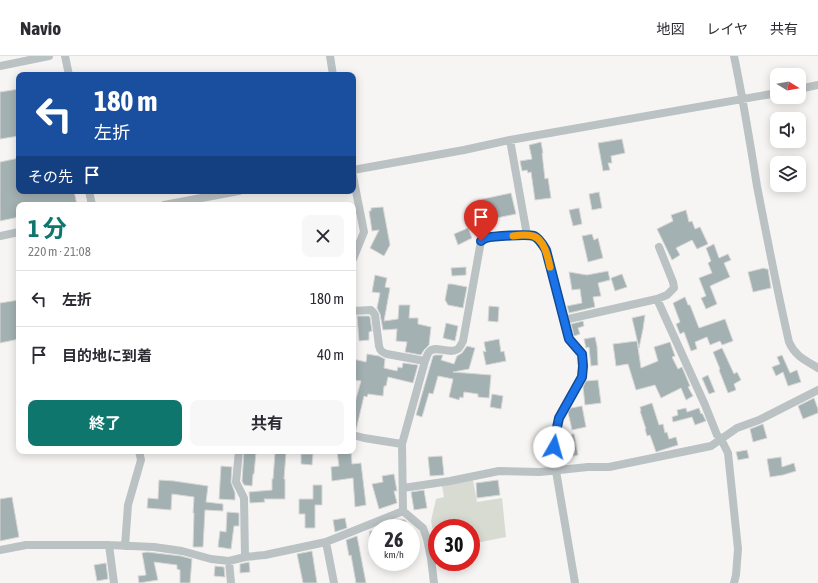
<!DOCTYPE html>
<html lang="ja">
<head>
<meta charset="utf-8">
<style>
  :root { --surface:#fff; --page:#f7f7f7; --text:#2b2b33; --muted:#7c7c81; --line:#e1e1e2; --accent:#0f766e }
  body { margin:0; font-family:"Asap Condensed","Noto Sans JP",sans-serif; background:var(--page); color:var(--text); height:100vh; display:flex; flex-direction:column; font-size:15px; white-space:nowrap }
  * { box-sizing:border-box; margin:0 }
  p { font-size:13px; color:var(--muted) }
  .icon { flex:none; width:22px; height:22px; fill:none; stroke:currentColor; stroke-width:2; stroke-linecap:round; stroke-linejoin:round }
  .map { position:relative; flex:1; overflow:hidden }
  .details { position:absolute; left:16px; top:146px; width:340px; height:252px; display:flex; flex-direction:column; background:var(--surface); border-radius:8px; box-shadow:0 2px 10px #0003 }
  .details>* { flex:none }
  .top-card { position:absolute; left:16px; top:16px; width:340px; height:122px; border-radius:8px; box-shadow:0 2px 10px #0003; background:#1a4fa0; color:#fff; overflow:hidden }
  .needle { width:26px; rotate:101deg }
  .controls { position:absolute; left:770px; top:12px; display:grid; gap:8px }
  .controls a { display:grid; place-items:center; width:36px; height:36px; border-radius:8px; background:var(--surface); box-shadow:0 2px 10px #0003; font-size:20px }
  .speed { position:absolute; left:368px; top:463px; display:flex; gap:8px; font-size:20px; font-weight:700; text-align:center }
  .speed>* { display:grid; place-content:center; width:52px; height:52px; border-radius:50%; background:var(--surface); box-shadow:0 2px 10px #0003; line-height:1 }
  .speed small { font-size:10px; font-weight:400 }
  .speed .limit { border:6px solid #d22; background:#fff; color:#111 }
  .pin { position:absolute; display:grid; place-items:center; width:34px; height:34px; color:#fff; margin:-41px -17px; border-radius:50% 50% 50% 0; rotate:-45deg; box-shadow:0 0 4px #0007 }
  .pin .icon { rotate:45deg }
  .me { position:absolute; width:44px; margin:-22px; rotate:7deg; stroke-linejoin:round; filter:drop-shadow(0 0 3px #0008) }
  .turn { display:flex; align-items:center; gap:14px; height:84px; padding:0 12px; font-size:18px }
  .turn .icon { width:52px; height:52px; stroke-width:2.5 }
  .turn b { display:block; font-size:28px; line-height:34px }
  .then { display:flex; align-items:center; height:38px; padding:0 12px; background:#0003; gap:8px; font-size:15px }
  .round { display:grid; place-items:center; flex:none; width:42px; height:42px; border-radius:8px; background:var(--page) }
  .head { display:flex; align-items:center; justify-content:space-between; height:68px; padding:0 12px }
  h1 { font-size:24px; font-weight:700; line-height:30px; color:var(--accent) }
  .cta { display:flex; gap:8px; margin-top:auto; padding:8px 12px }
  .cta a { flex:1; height:46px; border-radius:8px; background:var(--accent); color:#fff; font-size:16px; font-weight:700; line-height:46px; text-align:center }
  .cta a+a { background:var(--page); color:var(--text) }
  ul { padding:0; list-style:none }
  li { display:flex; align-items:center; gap:12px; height:56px; padding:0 12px; border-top:1px solid var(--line) }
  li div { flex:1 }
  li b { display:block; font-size:15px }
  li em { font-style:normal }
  header { display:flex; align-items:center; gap:24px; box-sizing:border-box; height:56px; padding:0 20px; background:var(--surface); border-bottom:1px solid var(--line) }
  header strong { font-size:19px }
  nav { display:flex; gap:22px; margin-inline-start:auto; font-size:14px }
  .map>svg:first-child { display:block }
</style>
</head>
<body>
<header>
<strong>Navio</strong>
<nav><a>地図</a><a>レイヤ</a><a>共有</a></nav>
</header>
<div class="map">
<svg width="818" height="527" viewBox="0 0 818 527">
  <rect width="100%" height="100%" fill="#f6f5f3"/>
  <path fill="#d8dbd2" d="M 473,424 L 477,446 L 502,442 L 506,481 L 471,488 L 471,472 L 437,472 L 437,494 L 431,465 L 436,443 L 444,441 L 442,430 Z"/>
  <path fill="#a4b1b2" stroke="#d8d7d5" d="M 19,33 L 19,80 L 0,83 L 0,36 Z
    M 622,83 L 625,97 L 611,100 L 612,107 L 608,107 L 610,114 L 603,115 L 598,87 Z
    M 541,86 L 543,97 L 542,97 L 545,123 L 548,122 L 551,142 L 535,144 L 531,116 L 528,117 L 527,114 L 522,115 L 520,105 L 532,103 L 529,89 Z
    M 19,102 L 19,135 L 74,135 L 77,149 L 19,149 L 19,161 L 0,165 L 0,106 Z
    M 599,136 L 602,152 L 592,154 L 589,138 Z
    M 511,137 L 516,158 L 482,165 L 478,144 Z
    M 383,151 L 390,189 L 384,200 L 370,192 L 379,174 L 372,175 L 369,155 L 371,155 L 371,152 Z
    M 579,152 L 582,168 L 573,170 L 569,154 Z
    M 686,154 L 689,166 L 692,165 L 695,173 L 700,171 L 708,188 L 697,193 L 692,184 L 676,192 L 680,199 L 672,204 L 657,173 L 673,165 L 671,159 Z
    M 468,172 L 472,182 L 458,189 L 454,178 Z
    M 592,178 L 594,184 L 598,182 L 603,202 L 588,206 L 582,180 Z
    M 714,188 L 719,202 L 728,198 L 731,204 L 724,207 L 730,221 L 710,230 L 717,248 L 706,253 L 701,242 L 706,240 L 699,222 L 712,217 L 708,207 L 711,205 L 706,192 Z
    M 466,211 L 466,219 L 452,220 L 451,212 Z
    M 764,212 L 766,213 L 768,213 L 771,232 L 753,236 L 748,216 Z
    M 608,215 L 610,224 L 598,227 L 601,240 L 593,241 L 595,251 L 569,257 L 567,250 L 582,247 L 580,233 L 572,234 L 569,216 L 587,219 Z
    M 622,218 L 627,231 L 615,235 L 611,222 Z
    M 375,219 L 387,222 L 385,231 L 390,232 L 384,265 L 398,263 L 399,249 L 410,249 L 409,262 L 418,262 L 418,268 L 431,271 L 429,289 L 424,294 L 421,299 L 405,296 L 407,286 L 396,285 L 397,273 L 383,274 L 380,258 L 377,252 L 380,237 L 372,236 Z
    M 448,228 L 452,228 L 467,231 L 463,252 L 448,249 L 445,244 Z
    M 685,241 L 688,249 L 690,249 L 699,272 L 725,263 L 733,285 L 722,289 L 720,285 L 710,289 L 707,281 L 695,286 L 697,293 L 691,295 L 684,276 L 680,278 L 676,268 L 680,266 L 673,247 Z
    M 19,244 L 19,283 L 0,287 L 0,247 Z
    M 489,250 L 499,251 L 498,266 L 488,265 Z
    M 645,259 L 643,273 L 639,292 L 632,262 Z
    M 357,260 L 369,260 L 370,261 L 372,275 L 369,276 L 369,284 L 359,285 Z
    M 583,265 L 584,270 L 578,272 L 580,278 L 574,280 L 571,268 Z
    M 446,267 L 458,270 L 455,285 L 443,282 Z
    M 595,281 L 597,290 L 598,309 L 591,310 L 589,291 L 586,292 L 584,283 Z
    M 499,283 L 501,296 L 504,295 L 506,305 L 486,309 L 483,295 L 486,296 L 484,286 Z
    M 637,285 L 641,312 L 658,305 L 654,291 L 670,286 L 675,300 L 672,301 L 678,313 L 682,311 L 690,330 L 688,331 L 693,340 L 686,344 L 681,332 L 661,342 L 655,329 L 636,334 L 628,308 L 616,310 L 613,288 Z
    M 467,290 L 475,292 L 469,313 L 453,316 L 491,319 L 489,342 L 478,341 L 478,338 L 464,336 L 463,342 L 460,341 L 459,344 L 449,341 L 453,323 L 438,320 L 433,338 L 429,337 L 422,361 L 416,359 L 433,300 L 435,299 L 443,299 L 441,304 L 454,308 L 457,300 L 462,297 Z
    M 722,292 L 734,318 L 737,316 L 741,324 L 734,328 L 736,334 L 728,337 L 719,314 L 720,313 L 713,296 Z
    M 367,298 L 379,300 L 385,303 L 384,312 L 397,315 L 398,311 L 402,312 L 403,307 L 418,309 L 413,327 L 388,321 L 386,330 L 384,330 L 383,340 L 368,338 L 367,341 L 364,340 L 356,374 L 353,374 L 353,349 L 354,350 L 361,325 L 353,324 L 353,303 L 366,306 Z
    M 782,299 L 790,317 L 797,314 L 801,326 L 788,330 L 783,316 L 776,320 L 772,311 L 780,308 L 777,301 Z
    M 708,319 L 715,336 L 709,338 L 702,322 Z
    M 598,324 L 601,347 L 585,349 L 583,331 L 586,325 Z
    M 492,338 L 503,340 L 501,353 L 490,351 Z
    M 814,342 L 818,353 L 818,357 L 803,363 L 798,350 Z
    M 652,347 L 659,369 L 663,368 L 665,377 L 667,376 L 669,383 L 676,381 L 678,389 L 656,396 L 650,379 L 647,380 L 645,373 L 646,373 L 640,355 L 641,355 L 640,351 Z
    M 582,350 L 586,371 L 572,374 L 568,356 L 571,352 Z
    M 686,352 L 687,356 L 699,352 L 701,358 L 702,357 L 706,365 L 695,369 L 692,361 L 673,366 L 672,361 L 678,359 L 677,354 Z
    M 763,368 L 767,382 L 753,386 L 750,373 Z
    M 574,378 L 578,399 L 564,402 L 560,384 L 561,380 Z
    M 747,394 L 749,402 L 738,404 L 736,396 Z
    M 244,395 L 256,396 L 254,418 L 253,418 L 252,430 L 244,429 L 242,425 Z
    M 337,395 L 351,395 L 352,408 L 361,407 L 366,449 L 355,451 L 353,422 L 332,425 L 331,411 L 339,410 Z
    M 275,397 L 286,397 L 284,423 L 285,423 L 285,443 L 264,443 L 265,446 L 250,447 L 249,436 L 272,434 L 272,423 L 273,423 Z
    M 301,398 L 313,398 L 312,409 L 301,408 Z
    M 442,400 L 444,419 L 430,420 L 428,401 Z
    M 781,401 L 782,411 L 794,407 L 796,415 L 783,419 L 770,421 L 767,403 Z
    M 221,410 L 232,411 L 231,426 L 235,437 L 235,444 L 219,443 Z
    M 394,418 L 397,435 L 394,435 L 397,447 L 379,453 L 372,428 L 383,426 L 382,420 Z
    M 159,424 L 174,425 L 208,430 L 206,446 L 223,448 L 223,455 L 205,454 L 203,491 L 193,491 L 194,457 L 193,457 L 194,441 L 172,438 L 171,454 L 147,452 L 148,442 L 158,443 Z
    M 498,424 L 500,439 L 477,442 L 476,427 Z
    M 313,429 L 322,429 L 322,449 L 315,449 L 315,472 L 305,472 L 305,458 L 299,458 L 299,443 L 313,443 Z
    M 424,434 L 427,452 L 414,454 L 411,436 Z
    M 12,441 L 19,481 L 0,485 L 0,443 Z
    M 227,456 L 239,457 L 239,470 L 234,470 L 231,493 L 218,491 L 220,475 L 226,476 Z
    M 345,462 L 347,472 L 335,476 L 333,464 Z
    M 397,463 L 405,464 L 406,465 L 406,472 L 387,472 L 387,467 Z
    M 370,475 L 377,475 L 377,488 L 369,488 Z
    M 357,480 L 358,485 L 366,527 L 356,527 L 351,499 L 349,500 L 346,484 Z
    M 312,495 L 317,527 L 303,527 L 297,498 Z
    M 147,496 L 181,500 L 192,503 L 190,527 L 180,527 L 180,514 L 177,513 L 177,509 L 154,506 L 158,524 L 139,527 L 138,520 L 146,519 L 142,497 Z
    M 249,506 L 250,516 L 240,517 L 240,508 Z
    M 106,507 L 108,523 L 97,525 L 94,509 Z
    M 215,510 L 224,511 L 225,521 L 214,520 Z"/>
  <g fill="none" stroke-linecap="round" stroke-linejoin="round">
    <path stroke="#bbc2c3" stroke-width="8" d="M 65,0 L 69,19
      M 330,0 L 333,19
      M 734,0 C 743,43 750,86 757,130 C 767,182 777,234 789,286 C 795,300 805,304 818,312
      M 0,10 L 49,0
      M 799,33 L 818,29
      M 353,114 L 464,94 L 510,84 L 777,37
      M 353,120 L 364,176 L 353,203
      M 89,135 L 92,149
      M 164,149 L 239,135
      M 527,179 L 535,180 L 543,189 L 546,194 L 569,283 L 582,298 L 583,310 L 582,321 L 559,362 L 556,376 L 554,391 L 556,415 L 575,527
      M 0,180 L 19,176
      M 657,243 L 705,349 L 717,379 L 721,383 L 728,397 L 738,493 L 736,519 L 734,527
      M 353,255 L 371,254 L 373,256 L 375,259 L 379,290 C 380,295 382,296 387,298 L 425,305
      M 564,264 L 657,243 L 667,239 L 674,232 L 673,226 L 659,191
      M 353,379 L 364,382 L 402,388
      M 239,395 L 236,426 L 244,442 L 245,501
      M 403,432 L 450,425 L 499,415 L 540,416 L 588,411 L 609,411 L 711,390 L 737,372 L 759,364 L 818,334
      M 326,486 L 334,527
      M 109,489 L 114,527
      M 125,490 L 128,449 L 141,404 L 139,395
      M 0,494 L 26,489 L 109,489 L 154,491 L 182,495 L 211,503 L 229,505 L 245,501 L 265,499 L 326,486 L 403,455
      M 229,505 L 231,527
      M 434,527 L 431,502 L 427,483 L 423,472 L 403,455 L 402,388 L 425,305 C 426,303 427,298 429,296 C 435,288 449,299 458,293 C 460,291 462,287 463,285 L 481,185 C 490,178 516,179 527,179 L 510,84"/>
  </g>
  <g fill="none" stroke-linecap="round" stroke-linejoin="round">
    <g stroke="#114b97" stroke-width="10">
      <path id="route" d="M 481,185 C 483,183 484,183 486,182 C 493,180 528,178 534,180 C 539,182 543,189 546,194 L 569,283 L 582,298 L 583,310 L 582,321 L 559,362 L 556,376 L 554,391"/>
    </g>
    <use href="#route" stroke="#1a73e8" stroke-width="7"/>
    <path stroke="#f59e0b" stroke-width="7" d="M 513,180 C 519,179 527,178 533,180 C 544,183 548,201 550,211"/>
  </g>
</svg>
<div class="controls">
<a><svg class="needle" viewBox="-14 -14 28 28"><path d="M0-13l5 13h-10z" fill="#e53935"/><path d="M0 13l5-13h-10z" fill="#7c7c81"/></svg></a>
<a><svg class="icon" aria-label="sound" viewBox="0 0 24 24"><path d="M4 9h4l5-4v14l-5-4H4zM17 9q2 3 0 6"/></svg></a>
<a><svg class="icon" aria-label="layers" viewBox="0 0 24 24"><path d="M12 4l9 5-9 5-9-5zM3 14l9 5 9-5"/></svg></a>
</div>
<div class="speed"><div>26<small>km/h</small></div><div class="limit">30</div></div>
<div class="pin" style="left:481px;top:185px;background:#d93025"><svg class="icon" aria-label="arrive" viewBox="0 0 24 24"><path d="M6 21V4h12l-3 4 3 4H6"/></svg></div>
<svg class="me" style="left:554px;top:391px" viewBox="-20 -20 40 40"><circle r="19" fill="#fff"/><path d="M0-13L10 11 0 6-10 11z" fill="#1a73e8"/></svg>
<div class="top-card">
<div class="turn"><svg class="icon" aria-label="left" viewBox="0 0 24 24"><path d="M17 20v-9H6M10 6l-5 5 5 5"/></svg><div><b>180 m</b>左折</div></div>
<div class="then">その先<svg class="icon" aria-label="arrive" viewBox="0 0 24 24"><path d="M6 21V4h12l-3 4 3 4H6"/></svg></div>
</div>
<section class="details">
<div class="head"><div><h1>1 分</h1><p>220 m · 21:08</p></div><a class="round"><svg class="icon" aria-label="close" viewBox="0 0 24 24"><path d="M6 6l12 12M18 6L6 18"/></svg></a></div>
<ul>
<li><svg class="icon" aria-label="left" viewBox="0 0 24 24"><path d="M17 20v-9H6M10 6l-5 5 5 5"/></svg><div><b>左折</b></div><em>180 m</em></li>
<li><svg class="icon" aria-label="arrive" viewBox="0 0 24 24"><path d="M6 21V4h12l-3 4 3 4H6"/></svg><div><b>目的地に到着</b></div><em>40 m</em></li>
</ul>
<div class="cta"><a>終了</a><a>共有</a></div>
</section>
</div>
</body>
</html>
